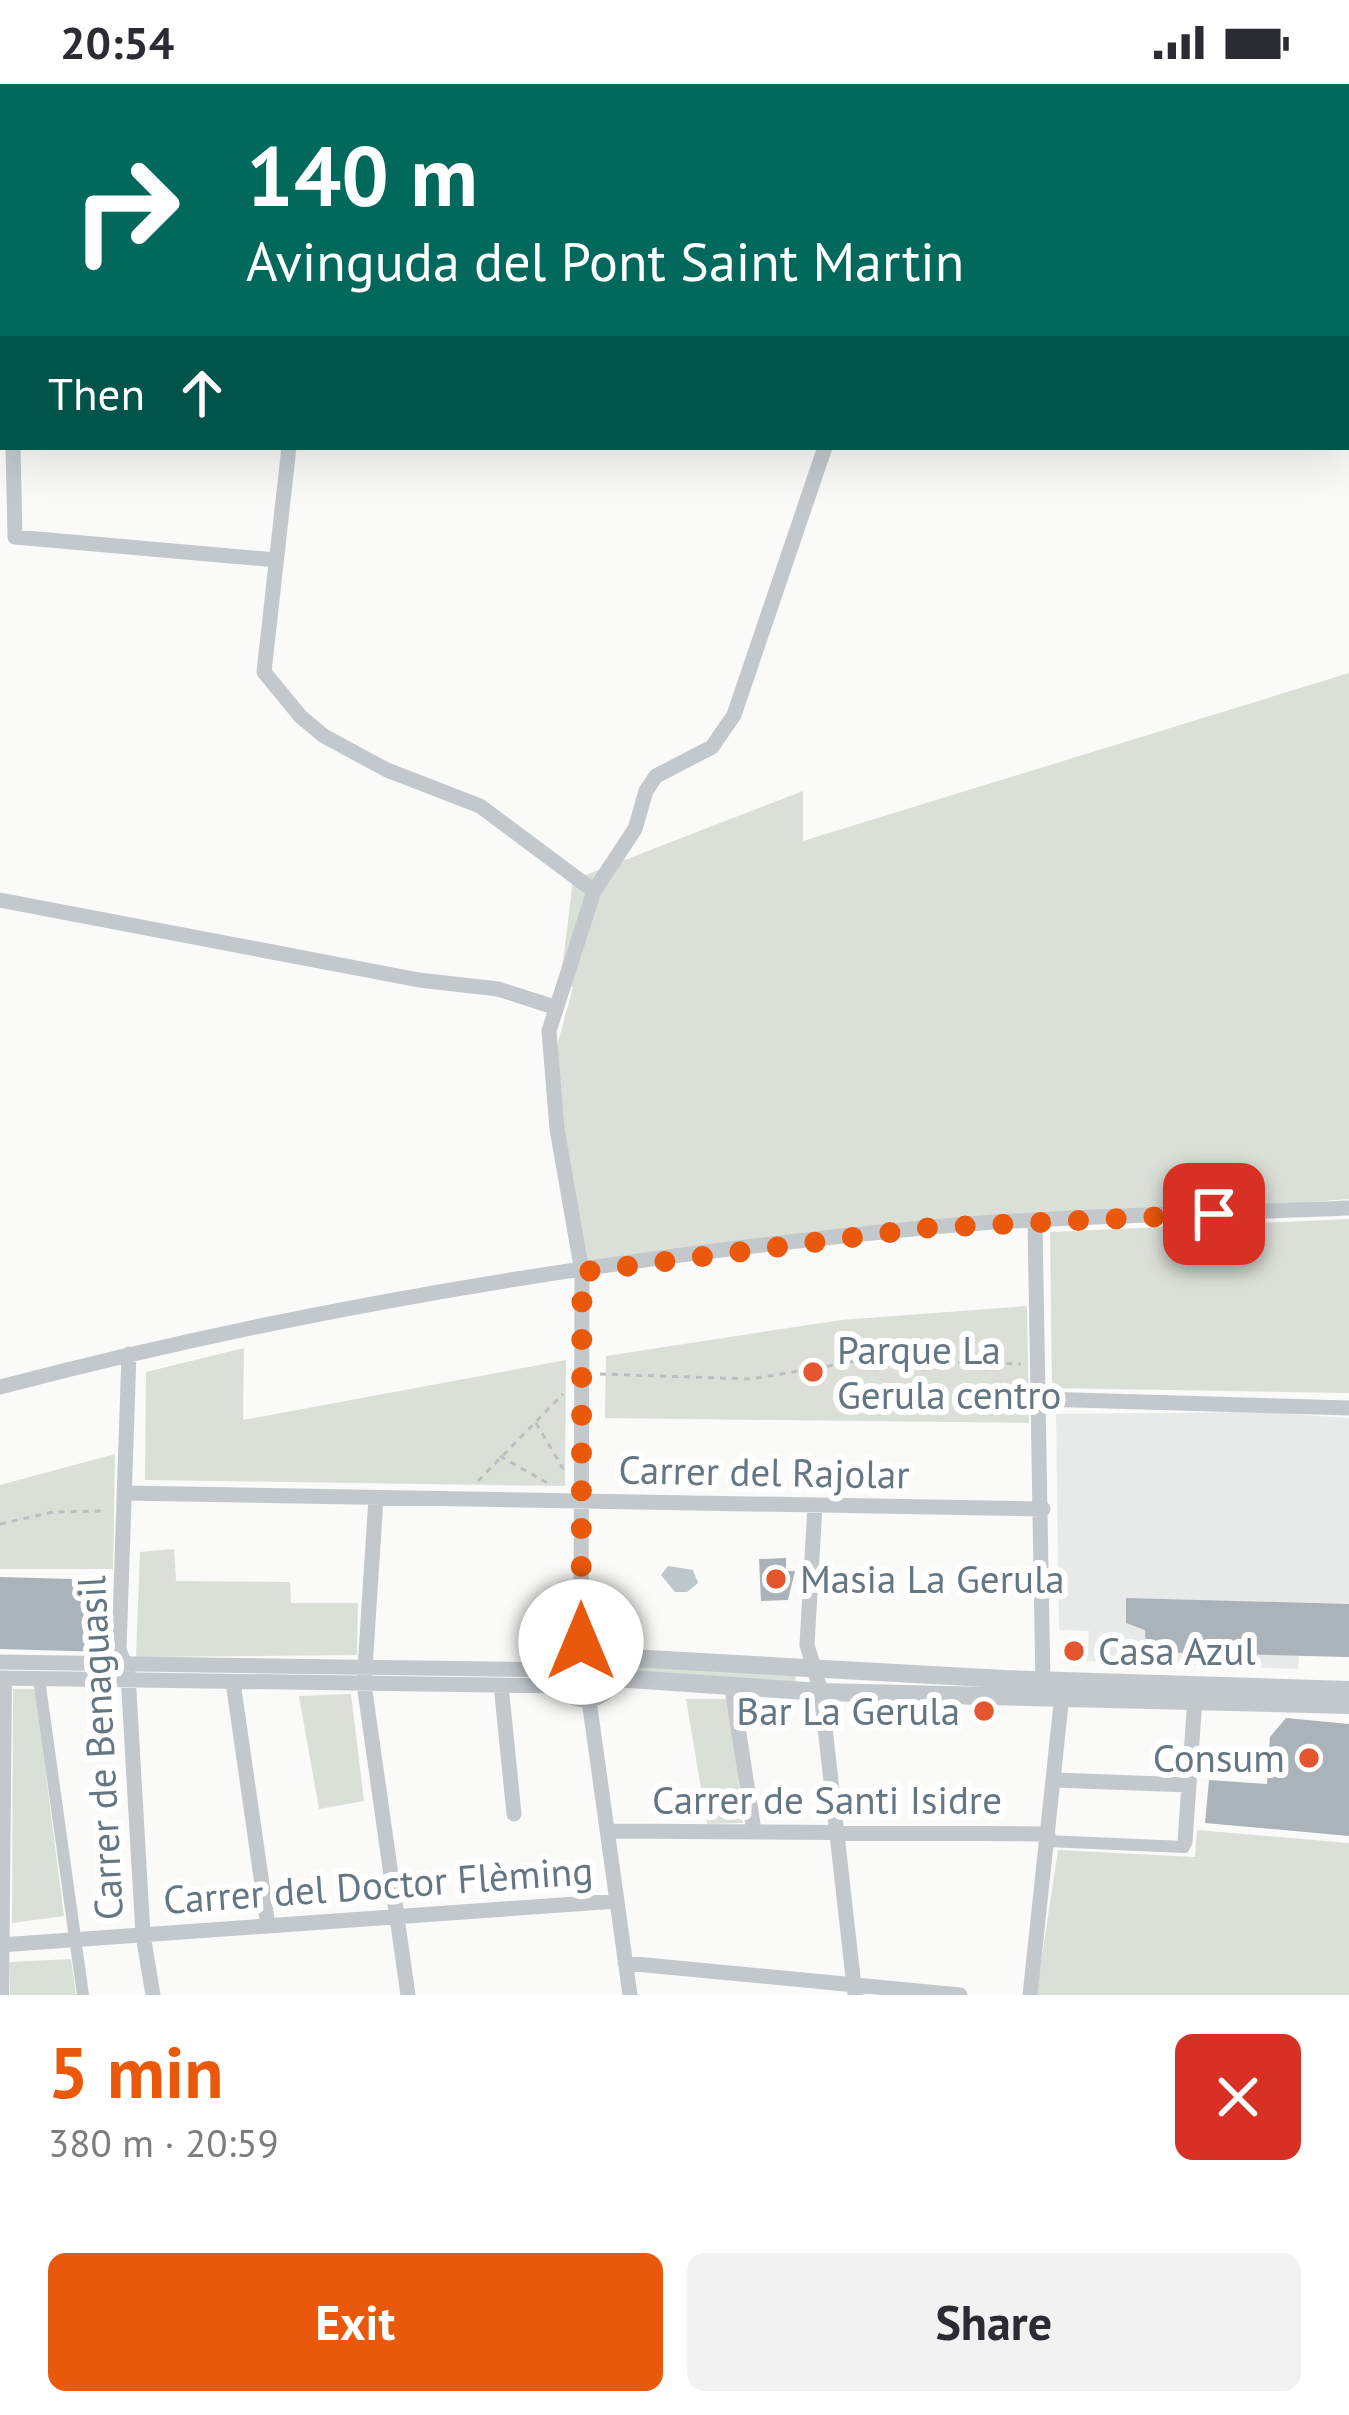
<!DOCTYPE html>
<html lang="en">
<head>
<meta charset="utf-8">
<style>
  :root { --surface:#fff; --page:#f2f2f3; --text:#2b2b33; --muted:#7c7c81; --accent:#ea580c }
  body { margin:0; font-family:"PT Sans",sans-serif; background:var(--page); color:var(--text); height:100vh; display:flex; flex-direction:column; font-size:45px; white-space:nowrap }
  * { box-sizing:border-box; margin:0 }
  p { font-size:39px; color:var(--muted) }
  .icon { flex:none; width:66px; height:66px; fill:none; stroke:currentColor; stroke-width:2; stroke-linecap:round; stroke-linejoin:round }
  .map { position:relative; height:1911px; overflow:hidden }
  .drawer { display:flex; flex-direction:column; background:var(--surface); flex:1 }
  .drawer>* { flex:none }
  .banner { position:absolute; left:0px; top:0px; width:1350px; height:366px; box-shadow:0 12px 48px #0002; background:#00695c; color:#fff; overflow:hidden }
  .pin { position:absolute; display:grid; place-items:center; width:102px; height:102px; color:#fff; margin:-51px; border-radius:24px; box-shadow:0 6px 18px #0006 }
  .me { position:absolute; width:132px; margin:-66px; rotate:0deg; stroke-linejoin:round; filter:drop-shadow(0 0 9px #0008) }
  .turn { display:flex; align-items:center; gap:42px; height:252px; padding:0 48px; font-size:54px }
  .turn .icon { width:156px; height:156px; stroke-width:2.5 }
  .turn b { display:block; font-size:84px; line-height:102px }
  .then { display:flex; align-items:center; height:114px; padding:0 48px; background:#0003; gap:24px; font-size:45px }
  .round { display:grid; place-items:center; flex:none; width:126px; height:126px; border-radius:18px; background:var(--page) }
  .summary { display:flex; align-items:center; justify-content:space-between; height:204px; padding:0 48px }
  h1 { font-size:72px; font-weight:600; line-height:90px; color:var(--accent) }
  .primary-button { display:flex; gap:24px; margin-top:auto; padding:24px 48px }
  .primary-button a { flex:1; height:138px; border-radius:18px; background:var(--accent); color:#fff; font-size:48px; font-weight:600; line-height:138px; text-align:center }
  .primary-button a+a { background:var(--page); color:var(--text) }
  .status { display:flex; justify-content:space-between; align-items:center; height:84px; padding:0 60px; background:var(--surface); direction:ltr }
  .status svg { height:33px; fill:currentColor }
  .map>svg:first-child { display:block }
</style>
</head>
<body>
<div class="status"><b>20:54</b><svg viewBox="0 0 49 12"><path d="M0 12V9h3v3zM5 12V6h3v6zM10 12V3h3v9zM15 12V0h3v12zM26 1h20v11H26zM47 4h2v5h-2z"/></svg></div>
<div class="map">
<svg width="1349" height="1911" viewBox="0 0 1349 1911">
  <rect width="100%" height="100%" fill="#fafaf8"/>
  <path fill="#e8e9e9" d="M 1257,1328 L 1349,1334 L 1349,1573 L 1299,1572 L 1298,1585 L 1087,1577 L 1089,1547 L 1059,1546 L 1056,1330 Z"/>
  <path fill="#dadfd7" d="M 1349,589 L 1349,1115 L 1035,1139 L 582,1188 L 550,988 L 573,903 L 560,902 L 573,796 L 803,707 L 803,757 Z
    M 1349,1135 L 1349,1309 L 1052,1304 L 1050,1148 Z
    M 1027,1222 L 1029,1339 L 605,1334 L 606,1272 L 841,1236 Z
    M 244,1264 L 243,1336 L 566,1276 L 565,1402 L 145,1396 L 146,1288 Z
    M 115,1370 L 113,1485 L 0,1485 L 0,1401 Z
    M 174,1465 L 176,1497 L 290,1498 L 291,1519 L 358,1519 L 357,1571 L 136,1573 L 140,1468 Z
    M569 1587a19 19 0 1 1 38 0a19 19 0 1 1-38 0Z
    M 622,1580 L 796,1592 L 795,1601 L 621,1592 Z
    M 13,1605 L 35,1605 L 64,1832 L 12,1839 Z
    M 351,1610 L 364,1717 L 319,1725 L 299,1612 Z
    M 686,1615 L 729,1615 L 743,1739 L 707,1740 Z
    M 1197,1746 L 1349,1759 L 1349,1911 L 1036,1911 L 1058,1766 L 1195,1773 Z
    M 71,1875 L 76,1911 L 10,1911 L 9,1878 Z"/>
  <path fill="#bbc7cb" d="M 668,1482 L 693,1486 L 698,1499 L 687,1508 L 675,1508 L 661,1491 Z"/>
  <path fill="#aab3b9" d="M 786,1474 L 786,1487 L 795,1487 L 788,1516 L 761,1517 L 759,1475 Z
    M 0,1493 L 109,1496 L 107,1568 L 0,1565 Z
    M 1126,1514 L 1349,1520 L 1349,1573 L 1146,1568 L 1145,1546 L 1126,1539 Z
    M 1286,1634 L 1349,1640 L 1349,1752 L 1205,1739 L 1209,1696 L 1267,1700 L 1270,1653 Z"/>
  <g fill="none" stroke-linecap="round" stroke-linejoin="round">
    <path stroke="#bbbfc2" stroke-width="3" stroke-dasharray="6 6" stroke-linecap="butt" d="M 600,1290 L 751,1295 L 864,1276 L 1021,1280
      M 536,1339 L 565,1388
      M 500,1372 L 549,1400
      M 478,1397 L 563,1310
      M 0,1440 L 53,1428 L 104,1427"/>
    <path stroke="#c3c8cc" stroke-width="12" d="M 39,1595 L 83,1911
      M 1047,1757 L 1184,1763 L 1185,1758
      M 3,1911 L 6,1594"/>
    <path stroke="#c3c8cc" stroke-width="15" d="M 489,0 L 494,3
      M 932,0 L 937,3
      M 1147,0 L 1151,3
      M 330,3 L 331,0
      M 1060,3 L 1062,0
      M 1347,12 L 1349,3
      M 1347,79 L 1349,80
      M 0,203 L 3,202
      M 1347,225 L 1349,226
      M 0,294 L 3,301
      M 13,363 L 15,453 L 276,476
      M 289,363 L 264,588 L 301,633 L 324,652 L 387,686 L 480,722 L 594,807
      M 0,816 L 419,896 L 498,905 L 554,923
      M 1035,1139 L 1043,1603
      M 129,1270 L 119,1565 L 128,1590 L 143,1851 L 153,1911
      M 0,1303 C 301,1224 612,1173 922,1144 C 1063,1131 1207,1130 1349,1124
      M 1040,1315 L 1349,1324
      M 124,1409 L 1043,1425
      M 376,1414 L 364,1600 L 408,1911
      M 815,1421 L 807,1561 L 821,1608 L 855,1911
      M557 1587a29 29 0 1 1 58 0a29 29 0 1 1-58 0Z
      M 581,1558 L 582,1188 L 557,1045 L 549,947 L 594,807 L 635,745 L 646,707 L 656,692 L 712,663 L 734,631 L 825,363
      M 0,1578 L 557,1586
      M 0,1594 L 561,1602
      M 233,1598 L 268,1842
      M 501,1601 L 514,1730
      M 732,1604 L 754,1747
      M 589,1616 L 630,1911
      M 1055,1696 L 1189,1701
      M 607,1747 L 1048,1750
      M 1185,1758 L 1195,1614
      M 0,1861 L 617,1817
      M 625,1879 L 960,1911
      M 1030,1911 L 1062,1611"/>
    <path stroke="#c3c8cc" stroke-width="18" d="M 612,1573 L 1004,1595 L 1349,1606
      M 614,1594 L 821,1608 L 1349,1621"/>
  </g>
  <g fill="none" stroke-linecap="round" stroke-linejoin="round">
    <path stroke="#ea580c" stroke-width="21" stroke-dasharray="0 37.8" d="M 581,1558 L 582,1188 L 926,1144 L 1214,1130"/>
  </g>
  <g fill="#e4572e" stroke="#fff" stroke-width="4.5">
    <circle cx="813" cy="1288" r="12"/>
    <circle cx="776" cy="1495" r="12"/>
    <circle cx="1074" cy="1567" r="12"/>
    <circle cx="984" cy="1627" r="12"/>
    <circle cx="1309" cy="1674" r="12"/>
  </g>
  <g text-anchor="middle" stroke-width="12" stroke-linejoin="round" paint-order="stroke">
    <g font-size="39" fill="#657683" stroke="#fff" text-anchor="start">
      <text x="837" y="1280">Parque La<tspan x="837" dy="45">Gerula centro</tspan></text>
      <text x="800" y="1509">Masia La Gerula</text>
      <text x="1098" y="1581">Casa Azul</text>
      <text x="960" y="1641" text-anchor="end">Bar La Gerula</text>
      <text x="1285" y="1688" text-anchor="end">Consum</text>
    </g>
    <g font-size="39" fill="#657683" stroke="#fff">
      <text transform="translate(764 1388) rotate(1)" y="14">Carrer del Rajolar</text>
      <text transform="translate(100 1664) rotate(-93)" y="14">Carrer de Benaguasil</text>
      <text x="827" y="1730">Carrer de Santi Isidre</text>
      <text transform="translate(378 1801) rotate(-4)" y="14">Carrer del Doctor Flèming</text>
    </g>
  </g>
</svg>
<div class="pin" style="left:1214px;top:1130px;background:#d93025"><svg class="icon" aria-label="arrive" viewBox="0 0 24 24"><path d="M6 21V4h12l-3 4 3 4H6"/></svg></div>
<svg class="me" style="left:581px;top:1558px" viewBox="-20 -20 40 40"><circle r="19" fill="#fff"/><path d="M0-13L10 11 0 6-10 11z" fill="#ea580c"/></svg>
<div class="banner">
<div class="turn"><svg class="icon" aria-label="right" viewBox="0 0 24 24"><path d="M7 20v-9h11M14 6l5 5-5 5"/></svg><div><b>140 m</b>Avinguda del Pont Saint Martin</div></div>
<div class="then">Then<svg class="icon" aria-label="ahead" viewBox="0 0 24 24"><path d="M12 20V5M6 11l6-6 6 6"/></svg></div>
</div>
</div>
<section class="drawer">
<div class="summary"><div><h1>5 min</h1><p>380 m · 20:59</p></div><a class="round" style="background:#d93025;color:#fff"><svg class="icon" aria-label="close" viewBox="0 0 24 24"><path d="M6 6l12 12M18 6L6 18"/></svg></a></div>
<div class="primary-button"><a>Exit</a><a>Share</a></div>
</section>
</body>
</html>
